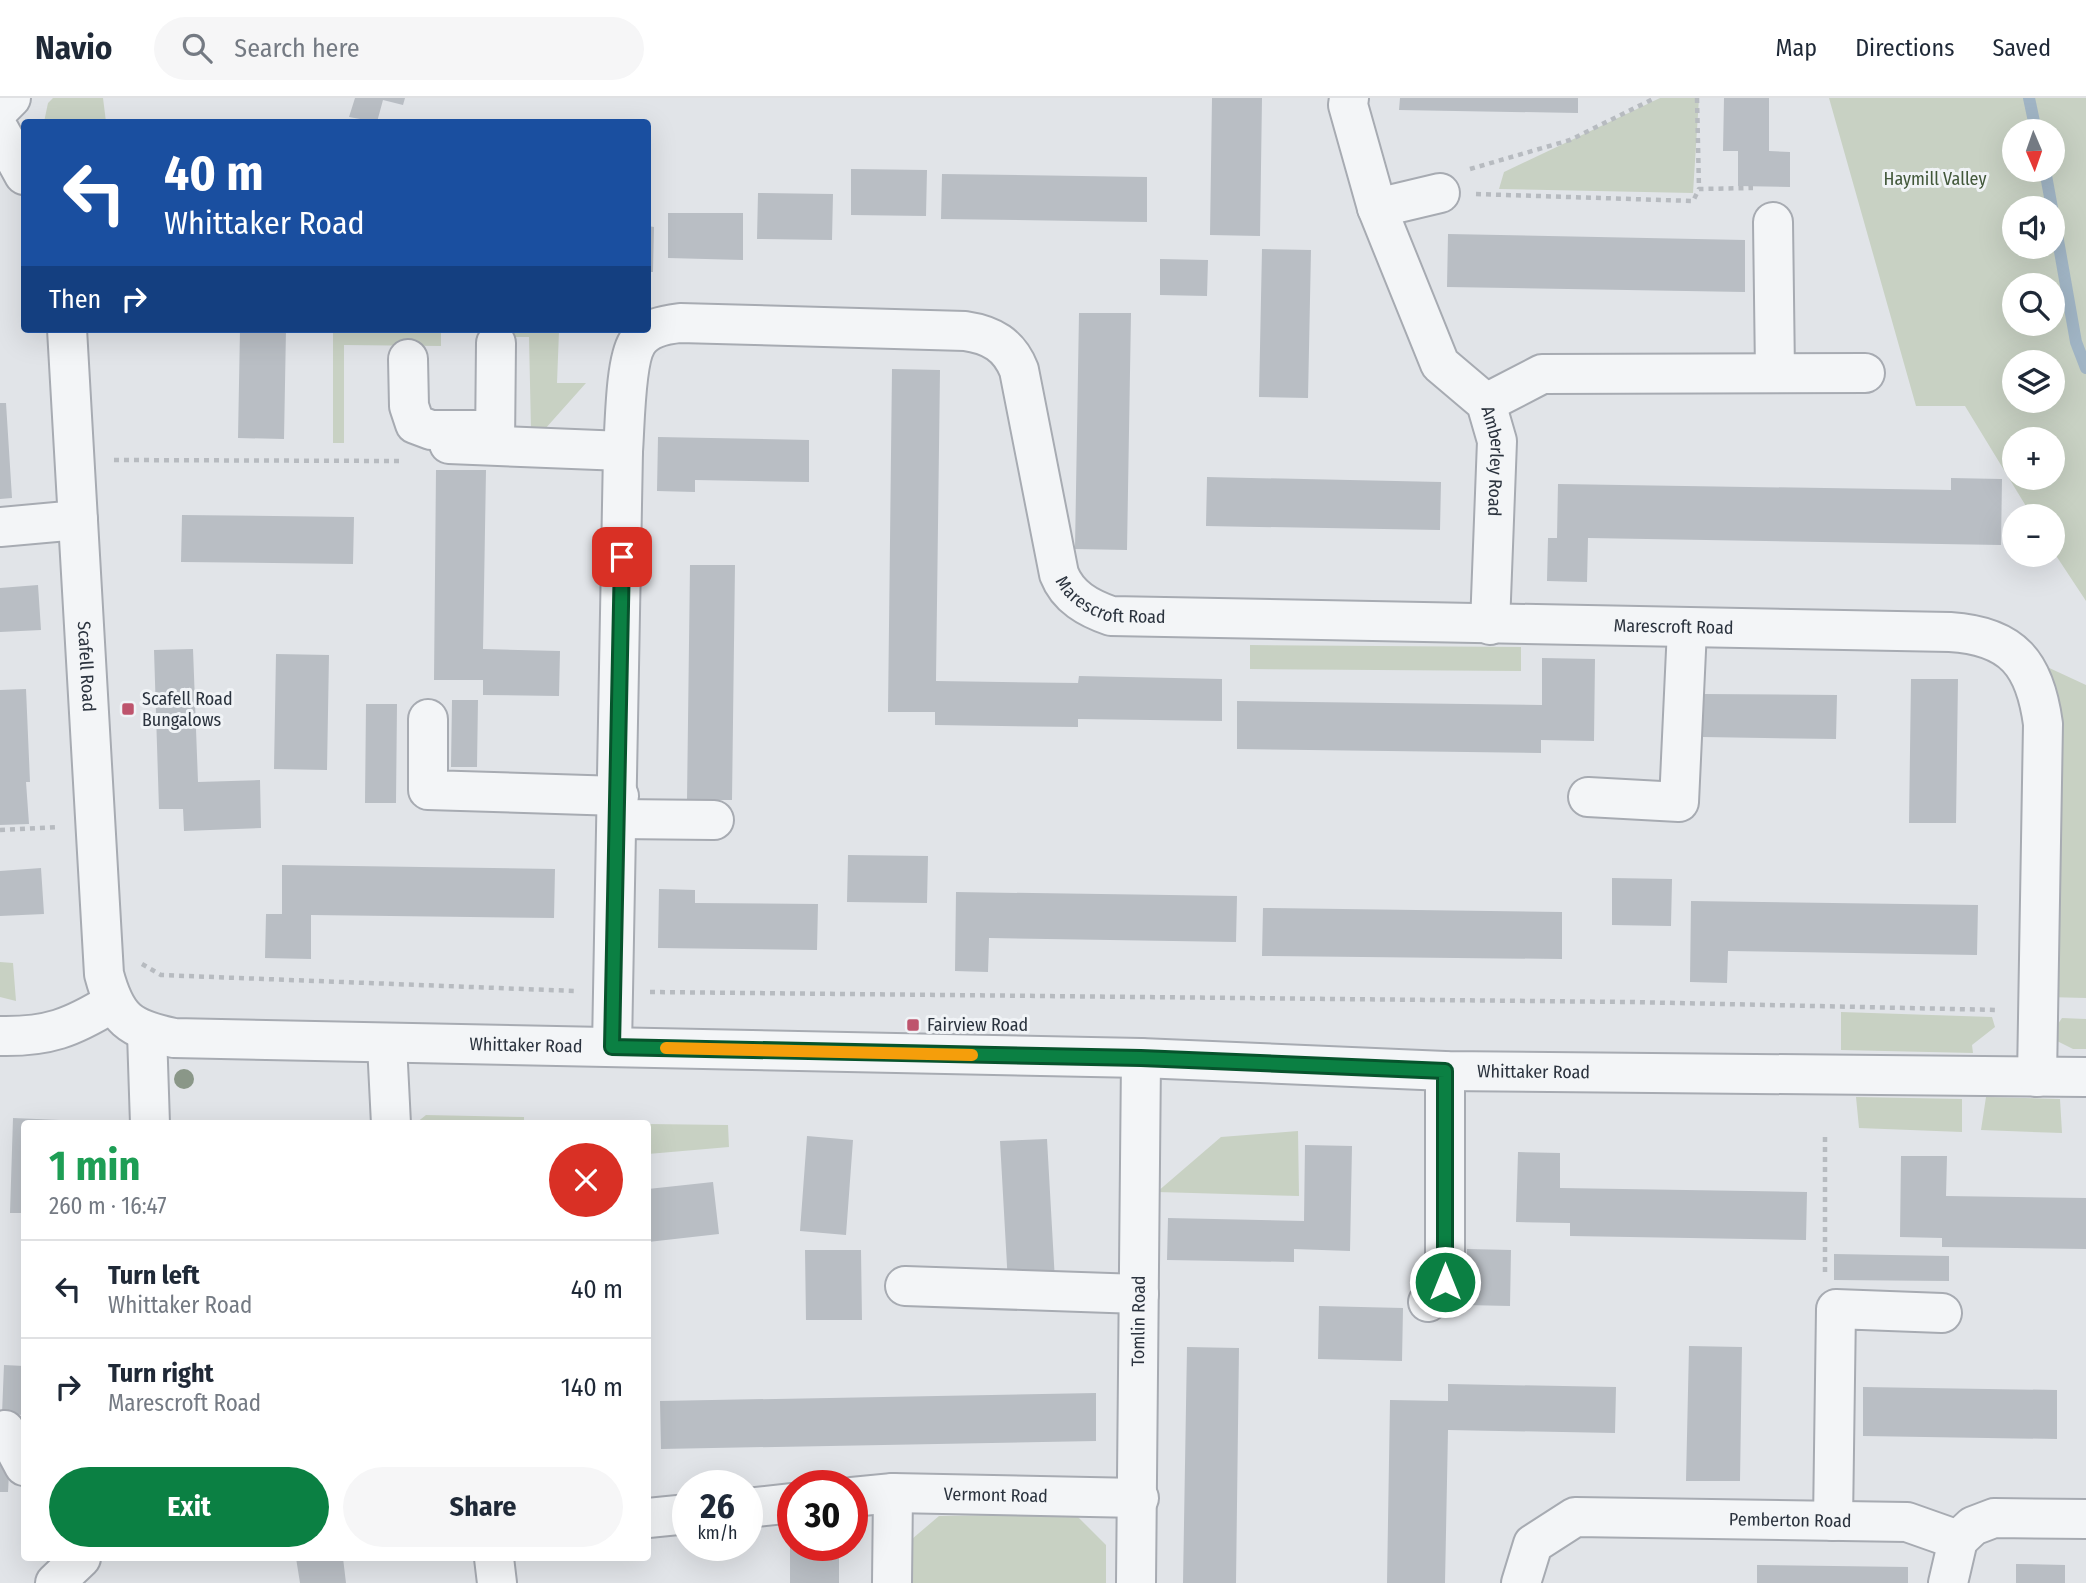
<!DOCTYPE html>
<html lang="en">
<head>
<meta charset="utf-8">
<style>
  :root { --surface:#fff; --page:#f6f6f7; --text:#1f2937; --muted:#747a83; --line:#e0e1e3; --accent:#0b8043 }
  body { margin:0; font-family:"Fira Sans Condensed",sans-serif; background:var(--page); color:var(--text); height:100vh; display:flex; flex-direction:column; font-size:26px; white-space:nowrap }
  * { box-sizing:border-box; margin:0 }
  p { font-size:23px; color:var(--muted) }
  .icon { flex:none; width:38px; height:38px; fill:none; stroke:currentColor; stroke-width:2; stroke-linecap:round; stroke-linejoin:round }
  .map { position:relative; flex:1; overflow:hidden }
  .side { position:absolute; left:21px; top:1022px; width:630px; height:441px; display:flex; flex-direction:column; background:var(--surface); border-radius:7px; box-shadow:0 7px 28px #0002 }
  .side>* { flex:none }
  .guide { position:absolute; left:21px; top:21px; width:630px; height:214px; border-radius:7px; box-shadow:0 7px 28px #0002; background:#1a4fa0; color:#fff; overflow:hidden }
  .needle { width:46px; rotate:178deg }
  .buttons { position:absolute; left:2002px; top:21px; display:grid; gap:14px }
  .buttons a { display:grid; place-items:center; width:63px; height:63px; border-radius:50%; background:var(--surface); box-shadow:0 7px 28px #0002; font-size:35px }
  .speed { position:absolute; left:672px; top:1372px; display:flex; gap:14px; font-size:35px; font-weight:700; text-align:center }
  .speed>* { display:grid; place-content:center; width:91px; height:91px; border-radius:50%; background:var(--surface); box-shadow:0 7px 28px #0002; line-height:1 }
  .speed small { font-size:18px; font-weight:400 }
  .speed .limit { border:10px solid #d22; background:#fff; color:#111 }
  .pin { position:absolute; display:grid; place-items:center; width:60px; height:60px; color:#fff; margin:-30px; border-radius:14px; box-shadow:0 4px 10px #0006 }
  .me { position:absolute; width:77px; margin:-38px; rotate:0deg; stroke-linejoin:round; filter:drop-shadow(0 0 5px #0008) }
  .turn { display:flex; align-items:center; gap:24px; height:147px; padding:0 28px; font-size:32px }
  .turn .icon { width:91px; height:91px; stroke-width:2.5 }
  .turn b { display:block; font-size:49px; line-height:60px }
  .then { display:flex; align-items:center; height:66px; padding:0 28px; background:#0003; gap:14px; font-size:26px }
  .round { display:grid; place-items:center; flex:none; width:74px; height:74px; border-radius:37px; background:var(--page) }
  .overview { display:flex; align-items:center; justify-content:space-between; height:119px; padding:0 28px }
  h1 { font-size:42px; font-weight:700; line-height:52px; color:#1e9e55 }
  .action { display:flex; gap:14px; margin-top:auto; padding:14px 28px }
  .action a { flex:1; height:80px; border-radius:42px; background:var(--accent); color:#fff; font-size:28px; font-weight:700; line-height:80px; text-align:center }
  .action a+a { background:var(--page); color:var(--text) }
  ul { padding:0; list-style:none }
  li { display:flex; align-items:center; gap:21px; height:98px; padding:0 28px; border-top:2px solid var(--line) }
  li div { flex:1 }
  li b { display:block; font-size:26px }
  li em { font-style:normal }
  header { display:flex; align-items:center; gap:42px; box-sizing:border-box; height:98px; padding:0 35px; background:var(--surface); border-bottom:2px solid var(--line) }
  header strong { font-size:33px }
  nav { display:flex; gap:38px; margin-inline-start:auto; font-size:24px }
  .search { width:490px; height:63px; background:var(--page); display:flex; align-items:center; gap:18px; box-sizing:border-box; padding:0 24px; border-radius:38px; color:var(--muted); font-size:26px }
  .map>svg:first-child { display:block }
</style>
</head>
<body>
<header>
<strong>Navio</strong>
<div class="search"><svg class="icon" aria-label="search" viewBox="0 0 24 24"><circle cx="10" cy="10" r="6"/><path d="M15 15l6 6"/></svg>Search here</div>
<nav><a>Map</a><a>Directions</a><a>Saved</a></nav>
</header>
<div class="map">
<svg width="2086" height="1485" viewBox="0 0 2086 1485">
  <rect width="100%" height="100%" fill="#e1e4e8"/>
  <path fill="#c8d1c3" fill-rule="evenodd" d="M 53,0 L 103,0 L 106,24 L 44,24 L 48,5 Z
    M 1660,0 L 1699,0 L 1693,95 L 1499,91 L 1504,74 Z
    M 1829,0 L 2086,0 L 2086,503 L 2053,453 L 2053,418 L 2032,418 L 1965,308 L 1916,308 ZM 2014,33 L 2053,33 L 2053,72 L 2014,72 ZM 2053,110 L 2053,149 L 2014,149 L 2014,110 ZM 2053,187 L 2053,226 L 2014,226 L 2014,187 ZM 2014,264 L 2053,264 L 2053,303 L 2014,303 ZM 2053,341 L 2053,380 L 2014,380 L 2014,341 Z
    M 504,231 L 593,231 L 559,233 L 557,285 L 586,285 L 545,331 L 531,332 L 529,239 L 504,239 Z
    M 333,232 L 441,232 L 441,248 L 344,247 L 344,345 L 333,345 Z
    M 1250,547 L 1521,549 L 1521,573 L 1250,571 Z
    M 2045,568 L 2086,587 L 2086,900 L 2047,899 Z
    M 0,864 L 13,865 L 16,903 L 0,899 Z
    M 1841,914 L 1992,919 L 1995,929 L 1972,947 L 1973,955 L 1841,952 Z
    M 2062,920 L 2086,921 L 2086,951 L 2073,951 L 2049,939 Z
    M 1856,999 L 1962,1001 L 1962,1034 L 1859,1030 Z
    M 1986,999 L 2060,1001 L 2062,1035 L 1981,1032 Z
    M 426,1017 L 524,1019 L 524,1025 L 416,1025 Z
    M 648,1026 L 728,1027 L 729,1049 L 648,1056 Z
    M 1298,1033 L 1299,1098 L 1157,1094 L 1221,1039 Z
    M 1075,1416 L 1106,1447 L 1106,1485 L 912,1485 L 912,1441 L 939,1418 Z"/>
  <g fill="none" stroke-linecap="round" stroke-linejoin="round">
    <path stroke="#a0b4c4" stroke-width="12" d="M 2029,0 L 2036,33
      M 2045,72 L 2052,110
      M 2053,114 L 2076,244 L 2086,270"/>
  </g>
  <path fill="#b9bec4" d="M 355,0 L 405,0 L 403,7 L 383,2 L 377,24 L 349,19 Z
    M 1212,0 L 1262,0 L 1260,138 L 1210,137 Z
    M 1400,0 L 1578,0 L 1578,15 L 1399,12 Z
    M 1724,0 L 1769,0 L 1769,53 L 1790,54 L 1790,89 L 1738,88 L 1738,53 L 1723,53 Z
    M 851,71 L 927,72 L 926,118 L 851,117 Z
    M 942,76 L 1147,79 L 1147,124 L 941,121 Z
    M 758,95 L 833,96 L 832,142 L 757,141 Z
    M 668,115 L 743,115 L 743,162 L 668,160 Z
    M 648,128 L 654,129 L 653,174 L 648,174 Z
    M 1448,136 L 1745,142 L 1745,194 L 1447,189 Z
    M 1262,151 L 1311,152 L 1308,300 L 1259,299 Z
    M 1160,161 L 1208,162 L 1207,198 L 1160,197 Z
    M 1079,215 L 1131,215 L 1127,452 L 1075,451 Z
    M 240,231 L 286,231 L 284,341 L 238,340 Z
    M 892,271 L 940,272 L 936,583 L 1078,585 L 1079,578 L 1222,581 L 1222,623 L 1078,621 L 1078,629 L 935,627 L 935,614 L 888,614 Z
    M 0,305 L 6,305 L 12,400 L 0,401 Z
    M 658,339 L 809,342 L 809,384 L 695,382 L 695,394 L 657,393 Z
    M 436,372 L 486,372 L 483,551 L 560,553 L 559,598 L 483,597 L 483,582 L 434,582 Z
    M 1207,379 L 1441,384 L 1440,432 L 1206,428 Z
    M 1951,380 L 2002,381 L 2001,447 L 1588,440 L 1587,484 L 1547,483 L 1548,440 L 1557,440 L 1558,386 L 1951,392 Z
    M 182,417 L 354,419 L 353,466 L 181,464 Z
    M 690,467 L 735,467 L 732,702 L 687,702 Z
    M 38,487 L 41,532 L 0,534 L 0,490 Z
    M 193,551 L 198,684 L 260,682 L 261,730 L 184,733 L 183,711 L 159,711 L 154,552 Z
    M 276,556 L 329,557 L 327,672 L 274,671 Z
    M 1542,560 L 1595,561 L 1594,643 L 1541,642 L 1541,655 L 1237,651 L 1237,603 L 1542,607 Z
    M 1911,581 L 1958,581 L 1956,725 L 1909,725 Z
    M 26,591 L 30,684 L 26,684 L 29,726 L 0,727 L 0,592 Z
    M 1703,596 L 1837,597 L 1836,641 L 1703,639 Z
    M 452,602 L 478,602 L 477,669 L 451,669 Z
    M 366,606 L 397,606 L 396,705 L 365,705 Z
    M 848,757 L 928,758 L 927,805 L 847,804 Z
    M 282,767 L 555,771 L 554,820 L 311,817 L 311,861 L 265,860 L 266,816 L 282,816 Z
    M 41,770 L 44,816 L 0,818 L 0,773 Z
    M 1612,780 L 1672,781 L 1671,828 L 1612,827 Z
    M 659,791 L 695,792 L 695,805 L 818,806 L 817,852 L 658,850 Z
    M 956,794 L 1237,798 L 1236,844 L 989,840 L 988,874 L 955,873 Z
    M 1691,803 L 1978,807 L 1977,857 L 1728,853 L 1727,885 L 1690,884 Z
    M 1263,810 L 1562,814 L 1562,861 L 1262,858 Z
    M 13,1020 L 60,1022 L 60,1026 L 24,1026 L 24,1115 L 10,1115 Z
    M 807,1038 L 853,1042 L 846,1137 L 800,1133 Z
    M 1047,1041 L 1055,1183 L 1008,1186 L 1000,1043 Z
    M 1305,1047 L 1352,1048 L 1350,1153 L 1294,1151 L 1294,1164 L 1167,1162 L 1168,1120 L 1304,1123 Z
    M 1518,1054 L 1560,1055 L 1560,1090 L 1807,1094 L 1806,1142 L 1570,1138 L 1570,1125 L 1516,1124 Z
    M 1901,1058 L 1947,1058 L 1946,1098 L 2086,1100 L 2086,1151 L 1942,1149 L 1942,1140 L 1900,1139 Z
    M 713,1084 L 719,1136 L 648,1144 L 648,1091 Z
    M 1467,1151 L 1511,1152 L 1510,1208 L 1466,1207 Z
    M 805,1152 L 861,1152 L 862,1222 L 806,1222 Z
    M 1834,1156 L 1949,1158 L 1949,1183 L 1834,1182 Z
    M 1319,1208 L 1403,1210 L 1402,1263 L 1318,1261 Z
    M 1689,1248 L 1742,1249 L 1740,1383 L 1686,1383 Z
    M 1187,1249 L 1239,1250 L 1236,1485 L 1183,1485 Z
    M 4,1267 L 24,1268 L 24,1317 L 2,1316 Z
    M 1448,1286 L 1616,1289 L 1615,1335 L 1448,1332 L 1445,1485 L 1387,1485 L 1390,1302 L 1448,1303 Z
    M 1863,1289 L 2057,1292 L 2057,1341 L 1863,1338 Z
    M 1096,1295 L 1096,1343 L 661,1351 L 660,1303 Z
    M 0,1357 L 10,1357 L 8,1394 L 0,1394 Z
    M 790,1438 L 793,1438 L 793,1447 L 839,1447 L 839,1485 L 790,1485 Z
    M 296,1460 L 343,1460 L 346,1485 L 300,1485 Z
    M 2016,1466 L 2065,1467 L 2065,1485 L 2016,1485 Z
    M 1757,1467 L 1908,1469 L 1908,1485 L 1757,1485 Z"/>
  <g fill="none" stroke-linecap="round" stroke-linejoin="round">
    <g stroke="#a7abb2" stroke-width="42">
      <g id="minor">
        <path id="s1" d="M 1349,0 L 1348,7 L 1377,110 L 1440,266 L 1486,305 L 1497,343 L 1490,527"/>
        <path d="M 0,11 L 11,0"/>
        <path d="M 0,33 L 24,77"/>
        <path d="M 1377,110 L 1440,95"/>
        <path d="M 1773,124 L 1775,274"/>
        <path id="s2" d="M 67,231 L 104,876 C 116,921 129,931 174,940 L 1141,960 L 1445,973 L 2086,979"/>
        <path d="M 408,261 L 409,308 L 415,326 L 431,332 L 479,332"/>
        <path d="M 1486,305 L 1542,276 L 1865,275"/>
        <path d="M 449,346 L 623,353"/>
        <path d="M 495,347 L 496,245"/>
        <path d="M 0,429 L 78,422"/>
        <path d="M 428,621 L 428,692 L 619,698"/>
        <path d="M 1588,699 L 1679,704 L 1687,531"/>
        <path d="M 618,721 L 714,722"/>
        <path d="M 147,935 L 150,1026"/>
        <path d="M 0,938 C 48,939 71,930 112,905"/>
        <path d="M 387,946 L 391,1026"/>
        <path id="s3" d="M 612,949 L 623,353 C 625,328 625,264 637,245 C 646,230 664,227 680,225 L 965,233 C 992,237 1009,247 1019,272 L 1059,476 C 1068,499 1088,510 1111,518 L 1950,534 C 2013,538 2035,566 2043,626 L 2037,979"/>
        <path d="M 905,1188 L 1139,1196"/>
        <path d="M 1428,1204 L 1445,1184 L 1445,973"/>
        <path d="M 5,1332 L 24,1368"/>
        <path id="s4" d="M 852,1399 L 893,1395 L 1139,1400"/>
        <path d="M 747,1410 L 793,1405"/>
        <path d="M 648,1420 L 688,1416"/>
        <path d="M 1833,1423 L 1836,1211 L 1942,1215"/>
        <path d="M 494,1460 L 497,1485"/>
        <path d="M 55,1485 L 81,1460"/>
        <path d="M 892,1485 L 893,1395"/>
        <path id="s5" d="M 1136,1485 L 1141,960"/>
        <path id="s6" d="M 1521,1485 L 1533,1446 L 1575,1419 L 1907,1424 L 1958,1442 L 1973,1428 L 1994,1420 L 2086,1421"/>
        <path d="M 1948,1485 L 1958,1442"/>
      </g>
    </g>
    <path stroke="#b7bbc0" stroke-width="4.5" stroke-dasharray="5 5" stroke-linecap="butt" d="M 1697,0 L 1699,91
      M 1470,71 L 1570,42 L 1655,0
      M 1476,96 L 1693,103 L 1699,91 L 1753,90
      M 114,362 L 399,363
      M 0,732 L 59,729
      M 142,866 L 161,877 L 575,893
      M 650,894 L 1631,904 L 1999,912
      M 1825,1174 L 1825,1035"/>
    <use href="#minor" stroke="#f3f5f7" stroke-width="38"/>
  </g>
  <circle fill="#8a9788" cx="184" cy="981" r="10"/>
  <g fill="none" stroke-linecap="round" stroke-linejoin="round">
    <g stroke="#07532c" stroke-width="18">
      <path id="route" d="M 622,459 L 612,949 L 1141,960 L 1445,973 L 1445,1184"/>
    </g>
    <use href="#route" stroke="#0b8043" stroke-width="12"/>
    <path stroke="#f59e0b" stroke-width="12" d="M 666,950 L 972,957"/>
  </g>
  <g fill="#be546d" stroke="#f0f3f6" stroke-width="2.5">
    <rect x="121" y="604" width="14" height="14" rx="3.5"/>
    <rect x="906" y="920" width="14" height="14" rx="3.5"/>
  </g>
  <g text-anchor="middle" stroke-width="6" stroke-linejoin="round" paint-order="stroke">
    <g font-size="18" fill="#42583a" stroke="#f0f3f6">
      <text x="1935" y="87">Haymill Valley</text>
    </g>
    <g font-size="18" fill="#2b333e" stroke="#f0f3f6">
      <text dy="6" stroke="none"><textPath href="#s1" startOffset="402">Amberley Road</textPath></text>
      <text dy="6" stroke="none"><textPath href="#s3" startOffset="1382">Marescroft Road</textPath></text>
      <text dy="6" stroke="none"><textPath href="#s3" startOffset="1950">Marescroft Road</textPath></text>
      <text dy="6" stroke="none"><textPath href="#s2" startOffset="338">Scafell Road</textPath></text>
      <text dy="6" stroke="none"><textPath href="#s2" startOffset="1101">Whittaker Road</textPath></text>
      <text dy="6" stroke="none"><textPath href="#s2" startOffset="2109">Whittaker Road</textPath></text>
      <text dy="6" stroke="none"><textPath href="#s5" startOffset="262">Tomlin Road</textPath></text>
      <text dy="6" stroke="none"><textPath href="#s4" startOffset="144">Vermont Road</textPath></text>
      <text dy="6" stroke="none"><textPath href="#s6" startOffset="306">Pemberton Road</textPath></text>
    </g>
    <g font-size="18" fill="#2b333e" stroke="#f0f3f6" text-anchor="start">
      <text x="142" y="607">Scafell Road<tspan x="142" dy="21">Bungalows</tspan></text>
      <text x="927" y="933">Fairview Road</text>
    </g>
  </g>
</svg>
<div class="buttons">
<a><svg class="needle" viewBox="-14 -14 28 28"><path d="M0-13l5 13h-10z" fill="#e53935"/><path d="M0 13l5-13h-10z" fill="#747a83"/></svg></a>
<a><svg class="icon" aria-label="sound" viewBox="0 0 24 24"><path d="M4 9h4l5-4v14l-5-4H4zM17 9q2 3 0 6"/></svg></a>
<a><svg class="icon" aria-label="search" viewBox="0 0 24 24"><circle cx="10" cy="10" r="6"/><path d="M15 15l6 6"/></svg></a>
<a><svg class="icon" aria-label="layers" viewBox="0 0 24 24"><path d="M12 4l9 5-9 5-9-5zM3 14l9 5 9-5"/></svg></a>
<a>+</a>
<a>−</a>
</div>
<div class="speed"><div>26<small>km/h</small></div><div class="limit">30</div></div>
<div class="pin" style="left:622px;top:459px;background:#d93025"><svg class="icon" aria-label="arrive" viewBox="0 0 24 24"><path d="M6 21V4h12l-3 4 3 4H6"/></svg></div>
<svg class="me" style="left:1445px;top:1184px" viewBox="-20 -20 40 40"><circle r="17" fill="#0b8043" stroke="#fff" stroke-width="3"/><path d="M0-11L8 9 0 5-8 9z" fill="#fff"/></svg>
<div class="guide">
<div class="turn"><svg class="icon" aria-label="left" viewBox="0 0 24 24"><path d="M17 20v-9H6M10 6l-5 5 5 5"/></svg><div><b>40 m</b>Whittaker Road</div></div>
<div class="then">Then<svg class="icon" aria-label="right" viewBox="0 0 24 24"><path d="M7 20v-9h11M14 6l5 5-5 5"/></svg></div>
</div>
<section class="side">
<div class="overview"><div><h1>1 min</h1><p>260 m · 16:47</p></div><a class="round" style="background:#d93025;color:#fff"><svg class="icon" aria-label="close" viewBox="0 0 24 24"><path d="M6 6l12 12M18 6L6 18"/></svg></a></div>
<ul>
<li><svg class="icon" aria-label="left" viewBox="0 0 24 24"><path d="M17 20v-9H6M10 6l-5 5 5 5"/></svg><div><b>Turn left</b><p>Whittaker Road</p></div><em>40 m</em></li>
<li><svg class="icon" aria-label="right" viewBox="0 0 24 24"><path d="M7 20v-9h11M14 6l5 5-5 5"/></svg><div><b>Turn right</b><p>Marescroft Road</p></div><em>140 m</em></li>
</ul>
<div class="action"><a>Exit</a><a>Share</a></div>
</section>
</div>
</body>
</html>
